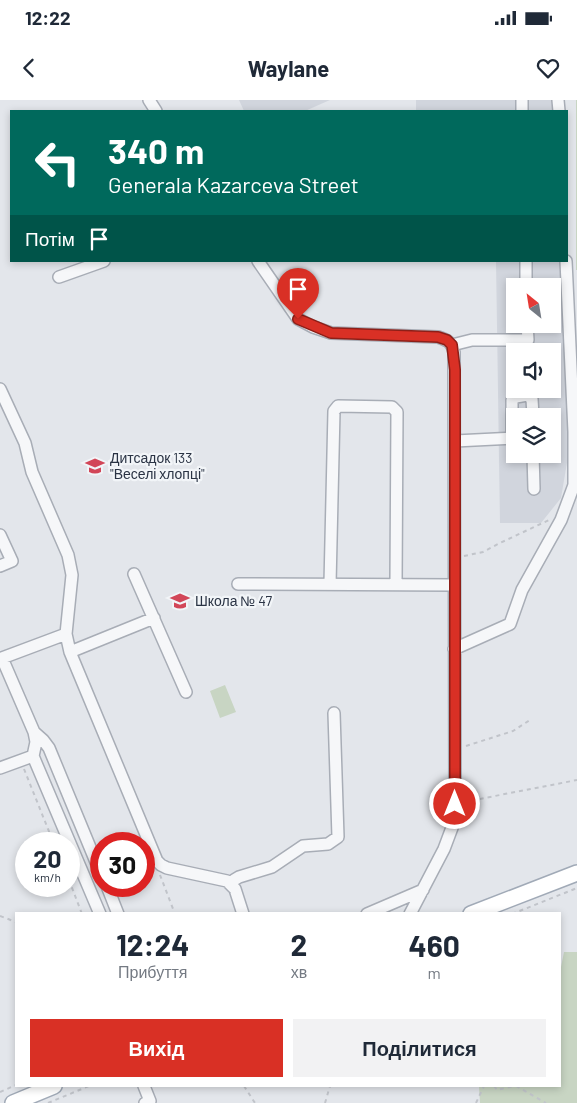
<!DOCTYPE html>
<html lang="uk">
<head>
<meta charset="utf-8">
<style>
  :root { --surface:#fff; --page:#f2f2f3; --text:#1f2937; --muted:#747a83; --accent:#d93025 }
  body { margin:0; font-family:Barlow,sans-serif; background:var(--page); color:var(--text); height:100vh; display:flex; flex-direction:column; font-size:19px; white-space:nowrap }
  * { box-sizing:border-box; margin:0 }
  p { font-size:16px; color:var(--muted) }
  .icon { flex:none; width:28px; height:28px; fill:none; stroke:currentColor; stroke-width:2; stroke-linecap:round; stroke-linejoin:round }
  .map { position:relative; flex:1; overflow:hidden }
  .details { position:absolute; left:15px; top:812px; width:546px; height:175px; display:flex; flex-direction:column; background:var(--surface); border-radius:0px; box-shadow:0 2px 8px #0003 }
  .details>* { flex:none }
  .hud { position:absolute; left:10px; top:10px; width:558px; height:152px; border-radius:0px; box-shadow:0 2px 8px #0003; background:#00695c; color:#fff; overflow:hidden }
  .needle { width:32px; rotate:330deg }
  .buttons { position:absolute; left:506px; top:178px; display:grid; gap:10px }
  .buttons a { display:grid; place-items:center; width:55px; height:55px; border-radius:0px; background:var(--surface); box-shadow:0 2px 8px #0003; font-size:25px }
  .speed { position:absolute; left:15px; top:732px; display:flex; gap:10px; font-size:25px; font-weight:700; text-align:center }
  .speed>* { display:grid; place-content:center; width:65px; height:65px; border-radius:50%; background:var(--surface); box-shadow:0 2px 8px #0003; line-height:1 }
  .speed small { font-size:12px; font-weight:400 }
  .speed .limit { border:8px solid #d22; background:#fff; color:#111 }
  .pin { position:absolute; display:grid; place-items:center; width:42px; height:42px; color:#fff; margin:-51px -21px; border-radius:50% 50% 50% 0; rotate:-45deg; box-shadow:0 0 5px #0007 }
  .pin .icon { rotate:45deg }
  .me { position:absolute; width:55px; margin:-28px; rotate:0deg; stroke-linejoin:round; filter:drop-shadow(0 0 4px #0008) }
  .turn { display:flex; align-items:center; gap:18px; height:105px; padding:0 15px; font-size:22px }
  .turn .icon { width:65px; height:65px; stroke-width:2.5 }
  .turn b { display:block; font-size:35px; line-height:42px }
  .then { display:flex; align-items:center; height:48px; padding:0 15px; background:#0003; gap:10px; font-size:19px }
  .eta { display:flex; justify-content:space-evenly; align-items:center; height:85px; text-align:center }
  .eta b { font-size:30px; font-weight:700; line-height:35px }
  .button { display:flex; gap:10px; margin-top:auto; padding:10px 15px }
  .button a { flex:1; height:58px; border-radius:0px; background:var(--accent); color:#fff; font-size:20px; font-weight:700; line-height:58px; text-align:center }
  .button a+a { background:var(--page); color:var(--text) }
  .status { display:flex; justify-content:space-between; align-items:center; height:35px; padding:0 25px; background:var(--surface); direction:ltr }
  .status svg { height:14px; fill:currentColor }
  header { display:flex; justify-content:space-between; align-items:center; height:65px; padding:0 15px; background:var(--surface); font-size:22px; font-weight:700 }
  .map>svg:first-child { display:block }
</style>
</head>
<body>
<div class="status"><b>12:22</b><svg viewBox="0 0 49 12"><path d="M0 12V9h3v3zM5 12V6h3v6zM10 12V3h3v9zM15 12V0h3v12zM26 1h20v11H26zM47 4h2v5h-2z"/></svg></div>
<header><svg class="icon" aria-label="back" viewBox="0 0 24 24"><path d="M15 5l-7 7 7 7"/></svg>Waylane<svg class="icon" aria-label="heart" viewBox="0 0 24 24"><path d="M12 20l-8-8c-3-5 5-10 8-4 3-6 11-1 8 4z"/></svg></header>
<div class="map">
<svg width="577" height="1003" viewBox="0 0 577 1003">
  <rect width="100%" height="100%" fill="#e3e6eb"/>
  <path fill="#d1d5dd" fill-rule="evenodd" d="M 239,0 L 330,0 L 305,11 L 244,11 Z
    M 416,0 L 561,0 L 559,11 L 416,11 Z
    M 496,161 L 561,161 L 563,240 L 570,345 L 561,398 L 541,423 L 500,423 ZM 515,186 L 552,186 L 552,224 L 515,224 ZM 515,251 L 552,251 L 552,289 L 515,289 ZM 515,316 L 552,316 L 552,354 L 515,354 Z"/>
  <path fill="#c8d5c3" d="M 576,0 L 577,0 L 577,170 L 576,170 Z
    M 225,585 L 236,612 L 220,618 L 210,591 Z
    M 564,852 L 577,852 L 577,1003 L 480,1003 L 479,986 L 560,986 L 560,872 Z"/>
  <g fill="none" stroke-linecap="round" stroke-linejoin="round">
    <g stroke="#a8adb6" stroke-width="14">
      <path id="minor" d="M 149,0 L 156,11
        M 522,0 L 522,11
        M 558,0 L 559,11
        M 258,161 L 298,219 L 313,227 L 331,233 L 438,237 C 447,240 452,242 454,252 L 455,704 L 453,725 L 444,749 L 410,814
        M 526,161 L 526,186
        M 59,177 L 104,161
        M 452,245 L 472,240 L 528,240 L 527,224
        M 0,289 L 25,343 L 32,372 L 68,455 L 72,475 L 66,534 L 70,552 L 157,761 L 161,765 L 167,768 L 227,781 L 235,789 L 243,814
        M 512,338 L 512,300 L 516,297 L 527,295 L 532,299 L 533,316
        M 455,341 L 515,338
        M 533,354 L 534,389
        M 0,435 L 12,461 L 0,466
        M 134,474 L 186,592
        M 238,484 L 454,485
        M 330,484 L 334,311 L 338,306 L 392,307 L 397,312 L 396,484
        M 66,534 L 2,558 L 34,632 L 36,642 L 33,656 L 100,814
        M 454,549 L 510,524 L 522,490 L 561,420 L 574,385 L 574,332 L 566,161
        M 70,552 L 154,518
        M 34,632 L 43,640 L 49,648 L 101,774
        M 0,668 L 33,656
        M 232,784 L 234,780 L 239,777 L 272,767 L 303,746 L 328,744 L 338,737 L 334,613
        M 107,786 L 118,814
        M 367,814 L 423,790
        M 144,986 L 150,1001 L 145,1003"/>
    </g>
    <g stroke="#a1aab7" stroke-width="18">
      <path id="major" d="M 471,814 L 577,773
        M 13,1003 L 54,986"/>
    </g>
    <path stroke="#c1c4ca" stroke-width="2" stroke-dasharray="4 4" stroke-linecap="butt" d="M 464,456 L 483,452 L 500,443 L 549,420
      M 466,646 L 513,631 L 530,620
      M 24,669 L 54,744
      M 464,702 L 577,680
      M 160,775 L 175,814
      M 69,780 L 82,814
      M 512,814 L 577,788
      M 0,816 L 16,822
      M 244,986 L 255,1003
      M 494,986 L 497,990 L 514,986
      M 516,986 L 546,1003
      M 0,992 L 16,985
      M 48,1003 L 89,986
      M 325,1003 L 330,986
      M 476,1003 L 484,986"/>
    <use href="#minor" stroke="#f6f7f9" stroke-width="11"/>
    <use href="#major" stroke="#fff" stroke-width="15"/>
  </g>
  <g fill="none" stroke-linecap="round" stroke-linejoin="round">
    <g stroke="#8d1f18" stroke-width="12">
      <path id="route" d="M 298,219 L 331,233 L 438,237 L 447,240 L 452,245 L 455,270 L 455,704"/>
    </g>
    <use href="#route" stroke="#d93025" stroke-width="9"/>
  </g>
  <defs>
    <g id="school-bare" transform="scale(1.5)"><path d="M0-5L7-2L0 1L-7-2ZM-4 1L0 2.5L4 1V4Q0 6-4 4Z" fill="#d24658" stroke="#f2f5f8" stroke-width="2.5" paint-order="stroke"/></g>
  </defs>
  <g fill-rule="evenodd">
    <use href="#school-bare" x="95" y="366"/>
    <use href="#school-bare" x="180" y="501"/>
  </g>
  <g text-anchor="middle" stroke-width="4.5" stroke-linejoin="round" paint-order="stroke">
    <g font-size="14" fill="#2a3344" stroke="#f2f5f8" text-anchor="start">
      <text x="110" y="363">Дитсадок 133<tspan x="110" dy="16">"Веселі хлопці"</tspan></text>
      <text x="195" y="506">Школа № 47</text>
    </g>
  </g>
</svg>
<div class="buttons">
<a><svg class="needle" viewBox="-14 -14 28 28"><path d="M0-13l5 13h-10z" fill="#e53935"/><path d="M0 13l5-13h-10z" fill="#747a83"/></svg></a>
<a><svg class="icon" aria-label="sound" viewBox="0 0 24 24"><path d="M4 9h4l5-4v14l-5-4H4zM17 9q2 3 0 6"/></svg></a>
<a><svg class="icon" aria-label="layers" viewBox="0 0 24 24"><path d="M12 4l9 5-9 5-9-5zM3 14l9 5 9-5"/></svg></a>
</div>
<div class="speed"><div>20<small>km/h</small></div><div class="limit">30</div></div>
<div class="pin" style="left:298px;top:219px;background:#d93025"><svg class="icon" aria-label="arrive" viewBox="0 0 24 24"><path d="M6 21V4h12l-3 4 3 4H6"/></svg></div>
<svg class="me" style="left:455px;top:704px" viewBox="-20 -20 40 40"><circle r="17" fill="#d93025" stroke="#fff" stroke-width="3"/><path d="M0-11L8 9 0 5-8 9z" fill="#fff"/></svg>
<div class="hud">
<div class="turn"><svg class="icon" aria-label="left" viewBox="0 0 24 24"><path d="M17 20v-9H6M10 6l-5 5 5 5"/></svg><div><b>340 m</b>Generala Kazarceva Street</div></div>
<div class="then">Потім<svg class="icon" aria-label="arrive" viewBox="0 0 24 24"><path d="M6 21V4h12l-3 4 3 4H6"/></svg></div>
</div>
<section class="details">
<div class="eta">
<div><b>12:24</b><p>Прибуття</p></div>
<div><b>2</b><p>хв</p></div>
<div><b>460</b><p>m</p></div>
</div>
<div class="button"><a>Вихід</a><a>Поділитися</a></div>
</section>
</div>
</body>
</html>
